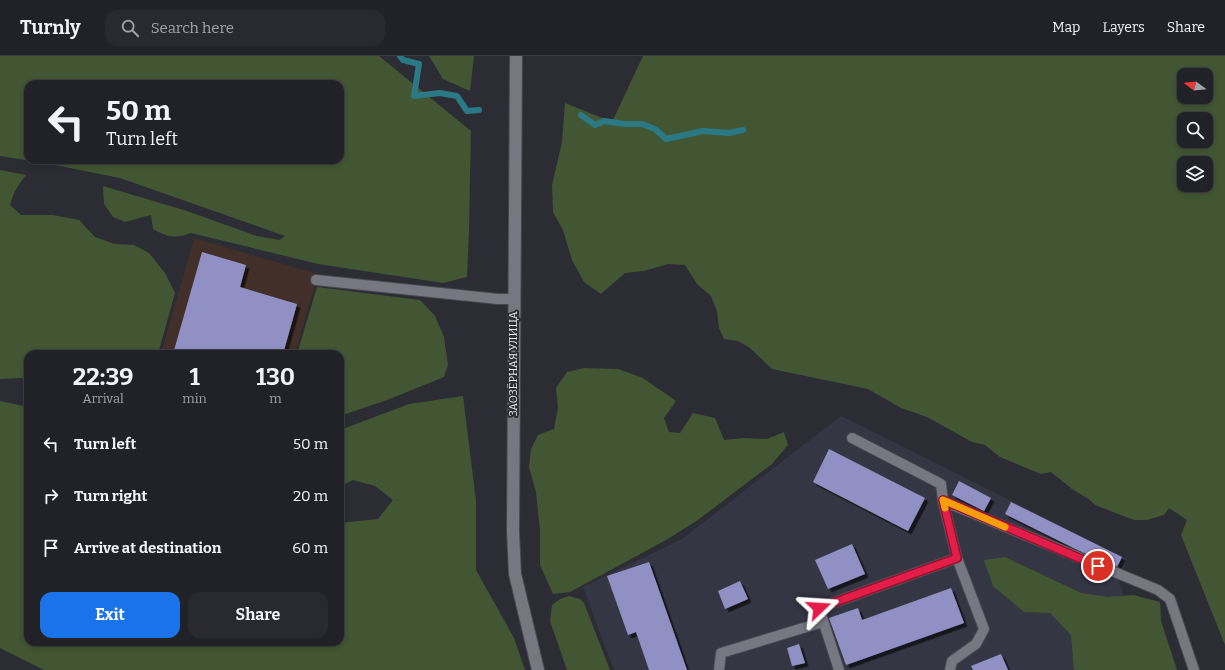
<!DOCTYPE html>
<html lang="en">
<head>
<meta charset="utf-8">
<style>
  :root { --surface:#212128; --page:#292930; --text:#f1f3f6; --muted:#a2a3a8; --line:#3e3e45; --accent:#1a73e8 }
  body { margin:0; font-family:Bitter,serif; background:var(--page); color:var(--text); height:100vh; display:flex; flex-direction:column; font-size:15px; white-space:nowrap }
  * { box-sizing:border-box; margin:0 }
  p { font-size:13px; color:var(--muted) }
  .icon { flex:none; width:22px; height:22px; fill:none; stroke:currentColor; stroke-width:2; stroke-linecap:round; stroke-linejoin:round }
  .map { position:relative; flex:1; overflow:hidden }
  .panel { position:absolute; left:24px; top:294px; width:320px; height:296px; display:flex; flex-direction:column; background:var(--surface); border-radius:12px; box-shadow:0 2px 6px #0003,0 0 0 1px var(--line) }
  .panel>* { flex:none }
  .top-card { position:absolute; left:24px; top:24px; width:320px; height:84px; border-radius:12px; box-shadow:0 2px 6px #0003,0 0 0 1px var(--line); background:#212128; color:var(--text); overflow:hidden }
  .needle { width:26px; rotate:286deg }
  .fabs { position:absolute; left:1177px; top:12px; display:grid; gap:8px }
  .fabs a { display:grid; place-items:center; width:36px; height:36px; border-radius:8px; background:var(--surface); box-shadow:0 2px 6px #0003,0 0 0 1px var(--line); font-size:20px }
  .pin { position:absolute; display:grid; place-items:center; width:34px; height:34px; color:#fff; margin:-17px; border:2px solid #fff; border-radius:50%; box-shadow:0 1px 4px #0007 }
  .me { position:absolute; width:44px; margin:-22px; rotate:70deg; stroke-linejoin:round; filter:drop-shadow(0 0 3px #0008) }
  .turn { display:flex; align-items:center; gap:14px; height:84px; padding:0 16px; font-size:18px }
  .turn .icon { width:52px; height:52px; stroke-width:2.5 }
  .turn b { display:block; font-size:28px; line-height:34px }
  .eta { display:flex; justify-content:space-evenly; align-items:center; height:68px; text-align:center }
  .eta b { font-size:24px; font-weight:700; line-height:28px }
  .button { display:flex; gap:8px; margin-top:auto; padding:8px 16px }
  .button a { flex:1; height:46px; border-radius:12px; background:var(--accent); color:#fff; font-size:16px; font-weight:700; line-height:46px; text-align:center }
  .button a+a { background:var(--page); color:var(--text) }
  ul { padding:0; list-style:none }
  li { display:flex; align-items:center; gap:12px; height:52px; padding:0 16px }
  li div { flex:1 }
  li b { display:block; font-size:15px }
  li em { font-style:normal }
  header { display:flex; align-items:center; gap:24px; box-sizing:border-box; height:56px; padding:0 20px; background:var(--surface); border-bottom:1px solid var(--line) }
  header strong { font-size:19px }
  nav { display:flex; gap:22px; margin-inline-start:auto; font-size:14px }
  .search { width:280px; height:36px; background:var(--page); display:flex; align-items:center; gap:10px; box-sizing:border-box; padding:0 14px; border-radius:12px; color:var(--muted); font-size:15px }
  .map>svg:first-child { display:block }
</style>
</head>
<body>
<header>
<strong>Turnly</strong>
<div class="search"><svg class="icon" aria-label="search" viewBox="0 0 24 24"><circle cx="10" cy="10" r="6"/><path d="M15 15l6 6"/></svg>Search here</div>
<nav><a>Map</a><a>Layers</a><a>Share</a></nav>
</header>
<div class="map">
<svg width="1225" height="614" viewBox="0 0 1225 614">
  <defs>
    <filter id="shadow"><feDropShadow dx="3.5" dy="3.5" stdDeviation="0" flood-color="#0009"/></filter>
  </defs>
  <rect width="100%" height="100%" fill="#2c2c35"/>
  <path fill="#422f29" d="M 194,182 L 318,218 L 295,298 L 161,298 Z"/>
  <path fill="#353644" d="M 841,360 L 1127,503 L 1119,526 L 1149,614 L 614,614 L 583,531 L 682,483 Z"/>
  <path fill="#425633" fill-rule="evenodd" d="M 0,0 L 379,0 L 471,75 L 469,175 L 467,221 L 443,227 L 318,208 L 191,177 C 176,183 167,181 153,173 L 151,159 L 125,166 L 113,161 L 104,148 L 103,130 L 187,155 L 257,180 L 279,184 L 285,180 L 120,122 L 45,107 L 0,100 ZM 28,28 L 340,28 L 340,104 L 28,104 Z
    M 429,0 L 474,0 L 470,35 L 443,23 Z
    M 643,0 L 1225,0 L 1225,589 L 1181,479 L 1187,464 L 1169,452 L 1164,459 L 1147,464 L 1134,464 L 1095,449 L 1090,444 L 1072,433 L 1051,416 L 1041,418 L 1000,401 L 985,389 L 972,386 L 927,361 L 901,352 L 868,333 L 772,313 L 750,292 L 738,285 L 724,283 L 719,272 L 717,255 L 711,240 L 697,228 L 685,209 L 668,208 L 644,215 L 625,217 L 601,238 L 584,226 L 572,204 L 563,174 L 553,156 L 552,129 L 562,86 L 565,47 L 612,66 ZM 1184,19 L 1206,19 L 1206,41 L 1184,41 ZM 1184,63 L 1206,63 L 1206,85 L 1184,85 ZM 1184,107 L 1206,107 L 1206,129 L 1184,129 Z
    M 0,114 L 26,119 C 18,129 13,137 10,149 L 21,159 L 53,159 L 79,164 L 95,181 L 115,188 L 134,189 L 149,197 L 165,217 L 175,237 L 158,298 L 28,298 L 28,323 L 21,322 L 0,323 Z
    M 317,231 L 420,244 L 435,260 L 444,281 L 448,309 L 444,321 L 387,344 L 340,360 L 340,298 L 297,298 Z
    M 584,312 L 618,313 L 643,322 L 676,345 L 664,362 L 669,376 L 680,377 L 693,357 L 715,362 L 724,384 L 743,382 L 767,383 L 784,376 L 788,389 L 772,408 L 695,466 L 666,484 L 570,536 L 553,538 L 540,509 L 540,474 L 536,436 L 529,411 L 531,393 L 538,379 L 554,373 L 558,352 L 556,332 L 567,316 Z
    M 463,340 L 476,445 L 476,514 L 514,582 L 525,614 L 44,614 L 0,592 L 0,345 L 28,351 L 28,586 L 340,586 L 340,467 L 378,463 L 393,444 L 375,430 L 353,424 L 340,430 L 340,374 L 409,348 Z
    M 1005,501 L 1081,537 L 1108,541 L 1133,539 L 1160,546 L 1161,565 L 1177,614 L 1074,614 L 1071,579 L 1050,557 L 1024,556 L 993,530 L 984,504 Z
    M 569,540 L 580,543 L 584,547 L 610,614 L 567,614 L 550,565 L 552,549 L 560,543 Z"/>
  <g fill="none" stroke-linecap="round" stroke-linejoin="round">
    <path stroke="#2b7985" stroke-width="6" d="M 400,0 L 403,4 L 419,8 L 414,40 L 440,37 L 457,40 L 467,55 L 479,54
      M 581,59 L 595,69 L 604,65 L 625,68 L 642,68 L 655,73 L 666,83 L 703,75 L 729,77 L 743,74"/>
  </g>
  <path fill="#9090c5" filter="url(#shadow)" d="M 202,196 L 246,209 L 240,231 L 297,248 L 283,298 L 173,298 Z
    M 829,393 L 925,442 L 908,475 L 813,426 Z
    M 959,425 L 991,442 L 984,455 L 952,439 Z
    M 1011,446 L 1122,501 L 1116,513 L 1005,458 Z
    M 852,488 L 865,518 L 828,533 L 815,504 Z
    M 649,506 L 687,614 L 649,614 L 636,576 L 628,579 L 607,520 Z
    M 740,525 L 748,543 L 725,553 L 718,535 Z
    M 951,532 L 964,567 L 846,609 L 829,562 L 858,552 L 862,564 Z
    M 799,588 L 805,607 L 792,610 L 787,592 Z
    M 1001,598 L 1008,614 L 973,614 L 971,610 Z"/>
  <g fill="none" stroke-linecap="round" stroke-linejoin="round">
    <g stroke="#47474f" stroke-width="12">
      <path id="service" d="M 316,224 L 498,243 L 514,243
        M 852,382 L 941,428 L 943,445 L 957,502
        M 943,445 L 1158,534 L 1170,543 L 1194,614
        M 719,614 L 721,597 L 823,566
        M 839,614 L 819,552 L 957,502 L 984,573 L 976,588 L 952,605 L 950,614"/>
    </g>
    <g stroke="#47474f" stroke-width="14">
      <path id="minor" d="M 516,0 L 513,476 L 515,518 L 538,614"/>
    </g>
    <use href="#service" stroke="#767781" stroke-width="10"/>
    <use href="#minor" stroke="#767781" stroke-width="12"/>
  </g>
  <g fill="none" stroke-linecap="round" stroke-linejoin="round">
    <g stroke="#92132f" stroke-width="10">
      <path id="route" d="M 819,552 L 957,502 L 943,444 L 1098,510"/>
    </g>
    <use href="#route" stroke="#e11d48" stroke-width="7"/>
    <path stroke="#f59e0b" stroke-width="7" d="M 945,452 L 943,444 L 1005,471"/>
  </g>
  <g text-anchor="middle" stroke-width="4" stroke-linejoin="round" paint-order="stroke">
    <g font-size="11" fill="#e9e9ef" stroke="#2c2c35">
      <text transform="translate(513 308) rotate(-90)" y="4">ЗАОЗЁРНАЯ УЛИЦА</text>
    </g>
  </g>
</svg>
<div class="fabs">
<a><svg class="needle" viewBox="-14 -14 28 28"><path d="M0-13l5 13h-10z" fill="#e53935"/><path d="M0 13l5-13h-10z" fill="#a2a3a8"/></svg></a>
<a><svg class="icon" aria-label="search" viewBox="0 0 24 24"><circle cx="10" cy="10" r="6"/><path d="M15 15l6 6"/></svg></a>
<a><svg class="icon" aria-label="layers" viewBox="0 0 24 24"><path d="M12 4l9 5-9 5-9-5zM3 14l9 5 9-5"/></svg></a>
</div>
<div class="pin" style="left:1098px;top:510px;background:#d93025"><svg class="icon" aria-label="arrive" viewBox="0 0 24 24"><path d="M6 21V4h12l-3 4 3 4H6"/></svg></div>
<svg class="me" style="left:819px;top:552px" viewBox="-20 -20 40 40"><path d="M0-17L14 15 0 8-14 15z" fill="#e11d48" stroke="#fff" stroke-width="4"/></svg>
<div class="top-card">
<div class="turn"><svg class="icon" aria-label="left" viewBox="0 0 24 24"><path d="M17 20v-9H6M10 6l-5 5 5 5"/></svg><div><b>50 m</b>Turn left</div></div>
</div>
<section class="panel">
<div class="eta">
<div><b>22:39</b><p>Arrival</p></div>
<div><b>1</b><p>min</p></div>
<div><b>130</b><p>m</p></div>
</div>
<ul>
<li><svg class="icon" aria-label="left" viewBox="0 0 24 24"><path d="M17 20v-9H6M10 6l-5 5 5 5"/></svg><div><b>Turn left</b></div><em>50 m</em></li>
<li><svg class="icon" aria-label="right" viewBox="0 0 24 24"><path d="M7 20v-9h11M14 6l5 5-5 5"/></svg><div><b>Turn right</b></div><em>20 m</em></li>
<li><svg class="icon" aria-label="arrive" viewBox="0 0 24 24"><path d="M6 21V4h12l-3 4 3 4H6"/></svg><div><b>Arrive at destination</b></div><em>60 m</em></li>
</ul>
<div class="button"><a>Exit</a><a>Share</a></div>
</section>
</div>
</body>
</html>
